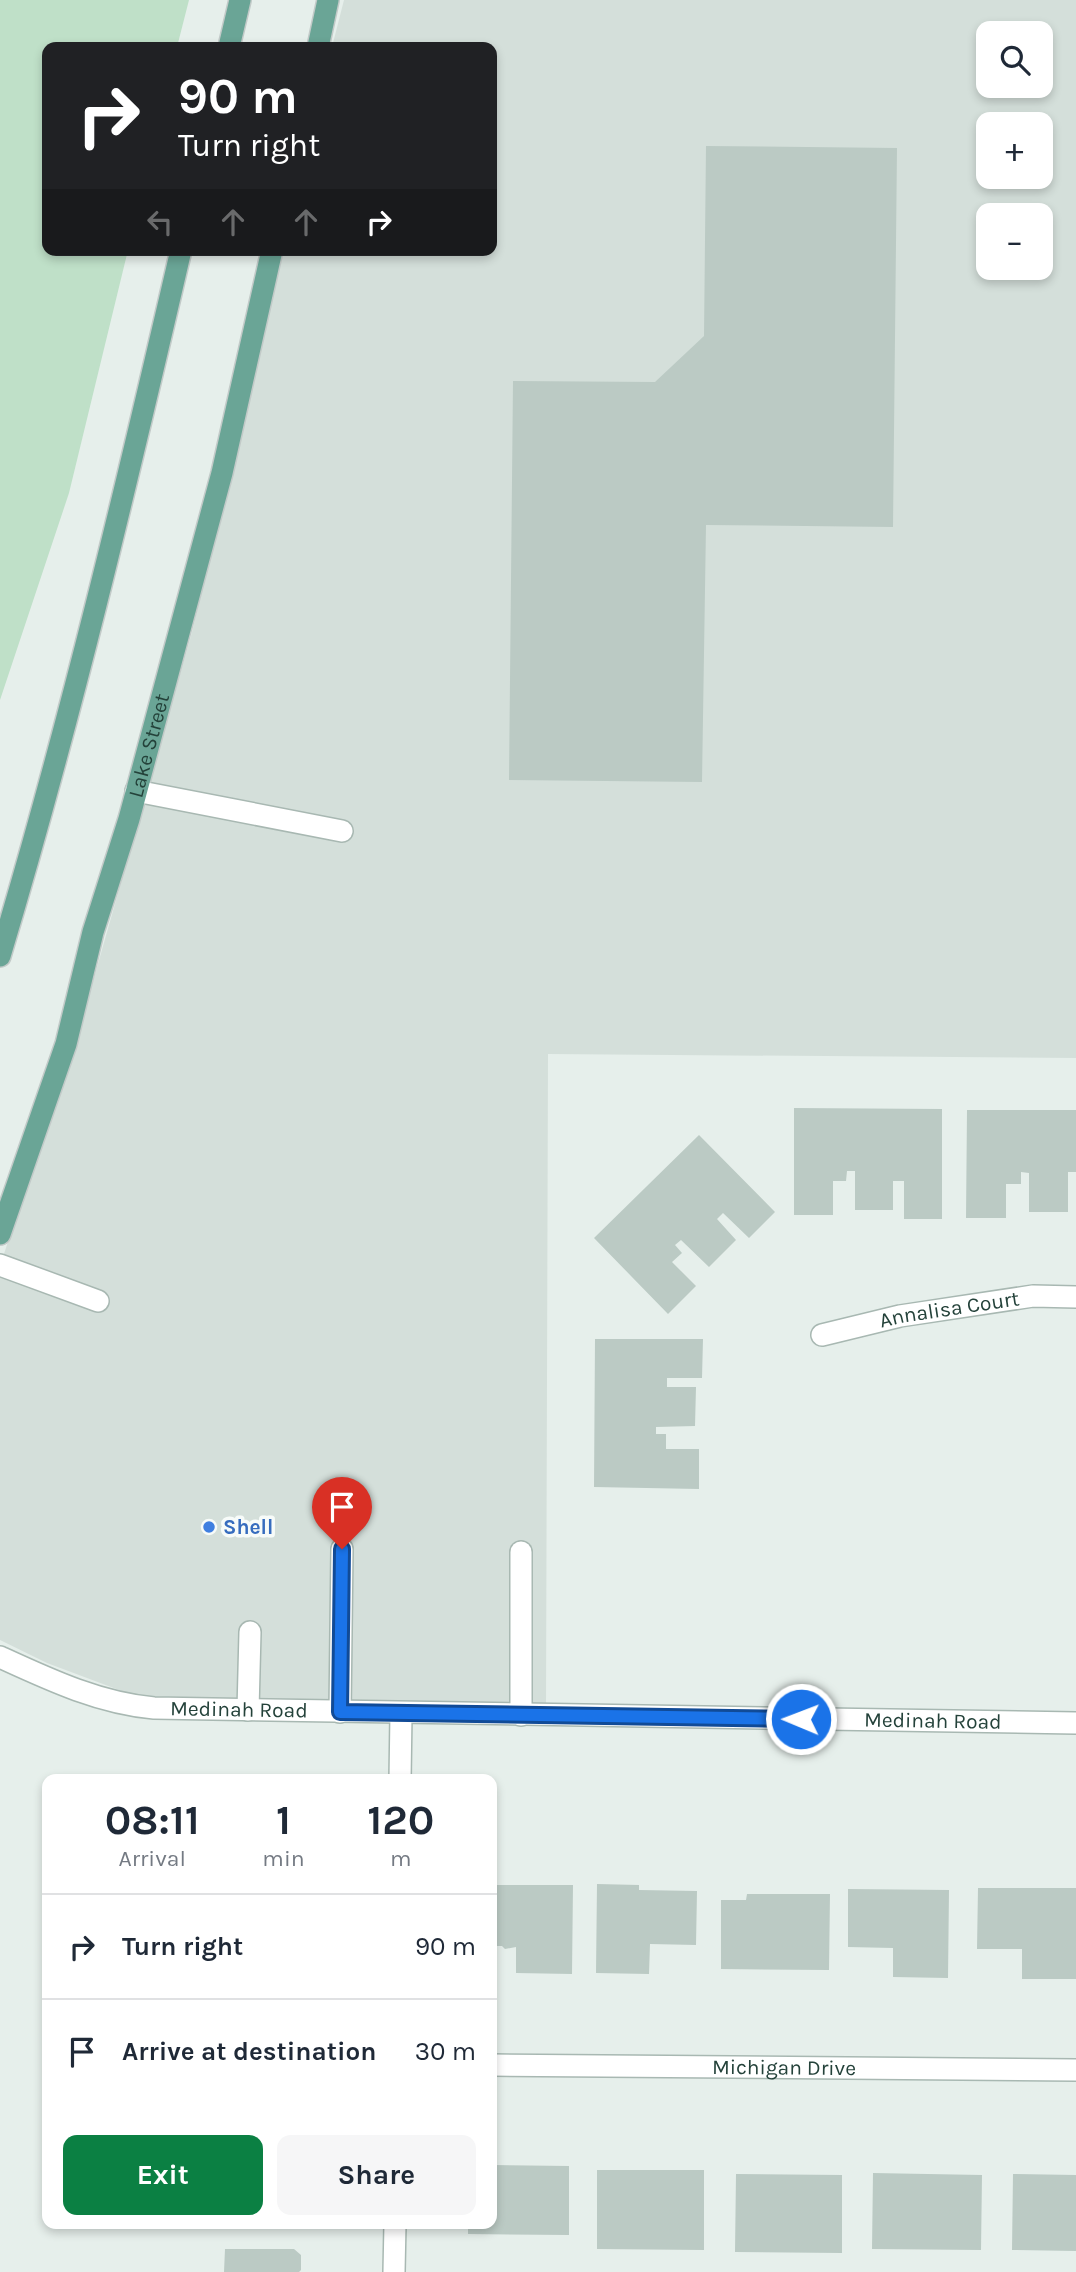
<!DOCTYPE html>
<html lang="en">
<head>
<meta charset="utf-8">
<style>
  :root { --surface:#fff; --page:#f6f6f7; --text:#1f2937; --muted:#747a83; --line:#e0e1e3; --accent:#0b8043 }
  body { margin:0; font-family:Karla,sans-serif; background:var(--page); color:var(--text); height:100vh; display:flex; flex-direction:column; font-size:26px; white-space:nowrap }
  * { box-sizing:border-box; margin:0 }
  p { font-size:23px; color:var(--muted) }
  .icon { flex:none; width:38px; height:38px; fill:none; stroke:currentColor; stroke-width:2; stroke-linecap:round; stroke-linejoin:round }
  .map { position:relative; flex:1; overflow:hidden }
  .drawer { position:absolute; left:42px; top:1774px; width:455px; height:455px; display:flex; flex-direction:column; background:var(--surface); border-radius:14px; box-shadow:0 4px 10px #0003 }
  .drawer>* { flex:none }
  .banner { position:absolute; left:42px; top:42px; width:455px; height:214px; border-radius:14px; box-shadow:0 4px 10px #0003; background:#202124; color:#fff; overflow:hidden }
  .controls { position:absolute; left:976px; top:21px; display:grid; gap:14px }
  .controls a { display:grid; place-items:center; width:77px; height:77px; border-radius:14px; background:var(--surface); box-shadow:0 4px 10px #0003; font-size:35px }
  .pin { position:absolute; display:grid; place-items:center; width:60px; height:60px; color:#fff; margin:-72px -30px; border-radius:50% 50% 50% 0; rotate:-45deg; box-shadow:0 0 7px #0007 }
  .pin .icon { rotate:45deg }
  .me { position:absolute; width:77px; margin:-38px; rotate:271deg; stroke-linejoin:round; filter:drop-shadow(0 0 5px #0008) }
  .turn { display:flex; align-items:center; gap:24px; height:147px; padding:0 21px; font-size:32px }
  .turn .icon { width:91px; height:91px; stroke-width:2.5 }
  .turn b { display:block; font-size:49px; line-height:60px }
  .lanes { display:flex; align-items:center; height:66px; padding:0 21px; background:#0003; justify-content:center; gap:35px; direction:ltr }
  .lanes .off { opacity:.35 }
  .eta { display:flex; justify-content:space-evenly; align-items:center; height:119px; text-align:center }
  .eta b { font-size:42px; font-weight:700; line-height:49px }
  .action { display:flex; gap:14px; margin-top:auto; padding:14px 21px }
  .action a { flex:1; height:80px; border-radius:14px; background:var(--accent); color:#fff; font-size:28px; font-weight:700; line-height:80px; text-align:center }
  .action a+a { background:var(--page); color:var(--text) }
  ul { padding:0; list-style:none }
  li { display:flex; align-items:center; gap:21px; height:105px; padding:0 21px; border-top:2px solid var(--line) }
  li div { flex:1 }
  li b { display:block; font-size:26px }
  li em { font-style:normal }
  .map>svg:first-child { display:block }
</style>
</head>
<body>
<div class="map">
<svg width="1076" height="2272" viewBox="0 0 1076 2272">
  <rect width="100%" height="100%" fill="#e6efeb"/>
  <path fill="#d4dfda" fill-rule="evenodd" d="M 344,0 L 1076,0 L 1076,1058 L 548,1054 L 546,1707 L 135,1696 L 47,1663 L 0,1640 L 0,1266 L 88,999 L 192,632 L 284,250 L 492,250 L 492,47 L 332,47 ZM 989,33 L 1041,33 L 1041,86 L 989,86 ZM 989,124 L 1041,124 L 1041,177 L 989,177 ZM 989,215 L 1041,215 L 1041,268 L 989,268 Z"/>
  <path fill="#bfe0c8" d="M 0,0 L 189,0 L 177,47 L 47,47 L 47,250 L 128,250 L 69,493 L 0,700 Z"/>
  <path fill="#bbcac4" d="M 706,146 L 897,148 L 893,527 L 706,525 L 702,782 L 509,780 L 513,381 L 655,382 L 704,336 Z
    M 794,1108 L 942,1109 L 942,1219 L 904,1219 L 904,1181 L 893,1181 L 893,1210 L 855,1210 L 855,1171 L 847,1171 L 846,1181 L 833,1181 L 833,1215 L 794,1215 Z
    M 967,1110 L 1076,1110 L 1076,1172 L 1068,1172 L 1068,1212 L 1029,1212 L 1029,1173 L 1021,1172 L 1021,1184 L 1006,1184 L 1006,1218 L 966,1218 Z
    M 699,1135 L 775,1212 L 749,1238 L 723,1213 L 717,1219 L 736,1240 L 709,1267 L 681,1240 L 675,1245 L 682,1253 L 672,1262 L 696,1286 L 668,1314 L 594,1238 Z
    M 595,1339 L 703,1339 L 702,1378 L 667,1378 L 667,1387 L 696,1387 L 695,1426 L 656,1427 L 656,1434 L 666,1434 L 666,1449 L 699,1449 L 699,1489 L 594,1487 Z
    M 597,1884 L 639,1885 L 639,1890 L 697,1891 L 696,1945 L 650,1944 L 649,1974 L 596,1973 Z
    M 492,1885 L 573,1885 L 572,1974 L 516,1973 L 516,1947 L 505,1949 L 502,1946 L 492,1946 Z
    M 978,1888 L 1076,1888 L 1076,1979 L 1022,1979 L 1022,1949 L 977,1949 Z
    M 848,1889 L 949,1890 L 948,1978 L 893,1977 L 893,1948 L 848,1947 Z
    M 747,1894 L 830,1894 L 829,1970 L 721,1969 L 721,1900 L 746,1900 Z
    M 492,2165 L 569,2166 L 569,2235 L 468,2234 L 468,2224 L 492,2224 Z
    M 597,2170 L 704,2170 L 704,2250 L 597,2249 Z
    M 873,2173 L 982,2175 L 981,2250 L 872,2249 Z
    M 736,2174 L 842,2175 L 842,2253 L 735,2252 Z
    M 1013,2174 L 1076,2175 L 1076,2251 L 1012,2250 Z
    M 225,2249 L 294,2249 L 301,2255 L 301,2270 L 299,2272 L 224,2272 Z"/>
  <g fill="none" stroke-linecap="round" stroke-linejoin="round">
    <g stroke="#a8b8b2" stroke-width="24">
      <g id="minor">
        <path d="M 136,791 L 342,831"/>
        <path d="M 0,1265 L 98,1301"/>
        <path id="s1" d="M 822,1335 L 900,1316 L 1033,1296 L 1076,1297"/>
        <path d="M 521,1552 L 521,1715"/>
        <path id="s2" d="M 0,1657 C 50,1680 99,1703 154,1708 L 1076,1723"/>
        <path d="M 248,1710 L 250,1632"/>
        <path d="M 340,1712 L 342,1549"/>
        <path d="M 400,1780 L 401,1714"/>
        <path id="s3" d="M 492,2065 L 1076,2070"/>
        <path d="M 394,2272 L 395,2224"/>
      </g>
    </g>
    <g stroke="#c2cac8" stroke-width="24">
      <g id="major">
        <path d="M 229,47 L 240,0"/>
        <path d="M 318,47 L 328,0"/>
        <path d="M 0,956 C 70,723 126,487 181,250"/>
        <path id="s4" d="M 0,1234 L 66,1044 L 93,932 L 129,819 L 222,473 L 272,250"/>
      </g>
    </g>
    <use href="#minor" stroke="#fff" stroke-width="21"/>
    <use href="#major" stroke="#6aa596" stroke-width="21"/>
  </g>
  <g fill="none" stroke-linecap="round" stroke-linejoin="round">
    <g stroke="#114b97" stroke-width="18">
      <path id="route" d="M 342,1549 L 340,1712 L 801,1719"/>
    </g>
    <use href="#route" stroke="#1a73e8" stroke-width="12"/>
  </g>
  <circle fill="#3f7fe0" stroke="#f7fbf9" stroke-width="2.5" cx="209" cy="1527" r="7"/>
  <g text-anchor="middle" stroke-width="7" stroke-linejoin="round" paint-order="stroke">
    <g font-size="21" fill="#24423a" stroke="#f7fbf9">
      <text dy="7" stroke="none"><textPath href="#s4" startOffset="511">Lake Street</textPath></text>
      <text dy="7" stroke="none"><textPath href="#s1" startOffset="130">Annalisa Court</textPath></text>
      <text dy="7" stroke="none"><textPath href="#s2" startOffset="248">Medinah Road</textPath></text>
      <text dy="7" stroke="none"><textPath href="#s2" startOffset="942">Medinah Road</textPath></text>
      <text dy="7" stroke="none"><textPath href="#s3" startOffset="292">Michigan Drive</textPath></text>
    </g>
    <g font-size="21" font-weight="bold" fill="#366cbe" stroke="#f7fbf9" text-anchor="start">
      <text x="223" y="1534">Shell</text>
    </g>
  </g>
</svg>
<div class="controls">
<a><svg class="icon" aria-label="search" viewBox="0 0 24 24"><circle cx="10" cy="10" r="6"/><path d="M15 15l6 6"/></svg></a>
<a>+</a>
<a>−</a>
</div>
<div class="pin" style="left:342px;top:1549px;background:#d93025"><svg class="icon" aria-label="arrive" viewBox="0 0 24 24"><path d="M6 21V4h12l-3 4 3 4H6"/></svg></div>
<svg class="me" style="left:801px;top:1719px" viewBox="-20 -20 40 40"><circle r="17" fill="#1a73e8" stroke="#fff" stroke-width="3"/><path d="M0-11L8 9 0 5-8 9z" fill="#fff"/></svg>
<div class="banner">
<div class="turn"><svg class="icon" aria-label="right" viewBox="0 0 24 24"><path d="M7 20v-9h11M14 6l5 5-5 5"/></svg><div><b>90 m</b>Turn right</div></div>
<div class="lanes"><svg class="icon off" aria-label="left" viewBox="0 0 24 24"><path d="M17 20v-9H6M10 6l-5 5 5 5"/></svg><svg class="icon off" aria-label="ahead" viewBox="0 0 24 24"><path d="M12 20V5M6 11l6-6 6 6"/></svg><svg class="icon off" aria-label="ahead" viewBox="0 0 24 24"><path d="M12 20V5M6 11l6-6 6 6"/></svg><svg class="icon" aria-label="right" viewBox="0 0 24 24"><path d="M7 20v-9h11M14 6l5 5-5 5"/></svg></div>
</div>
<section class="drawer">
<div class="eta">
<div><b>08:11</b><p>Arrival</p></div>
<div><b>1</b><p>min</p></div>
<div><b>120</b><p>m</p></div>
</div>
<ul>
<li><svg class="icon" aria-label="right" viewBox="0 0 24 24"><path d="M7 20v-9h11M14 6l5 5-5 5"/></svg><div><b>Turn right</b></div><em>90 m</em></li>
<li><svg class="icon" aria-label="arrive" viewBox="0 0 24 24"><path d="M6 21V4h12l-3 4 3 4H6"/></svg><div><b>Arrive at destination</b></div><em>30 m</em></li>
</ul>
<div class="action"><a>Exit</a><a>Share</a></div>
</section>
</div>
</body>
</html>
